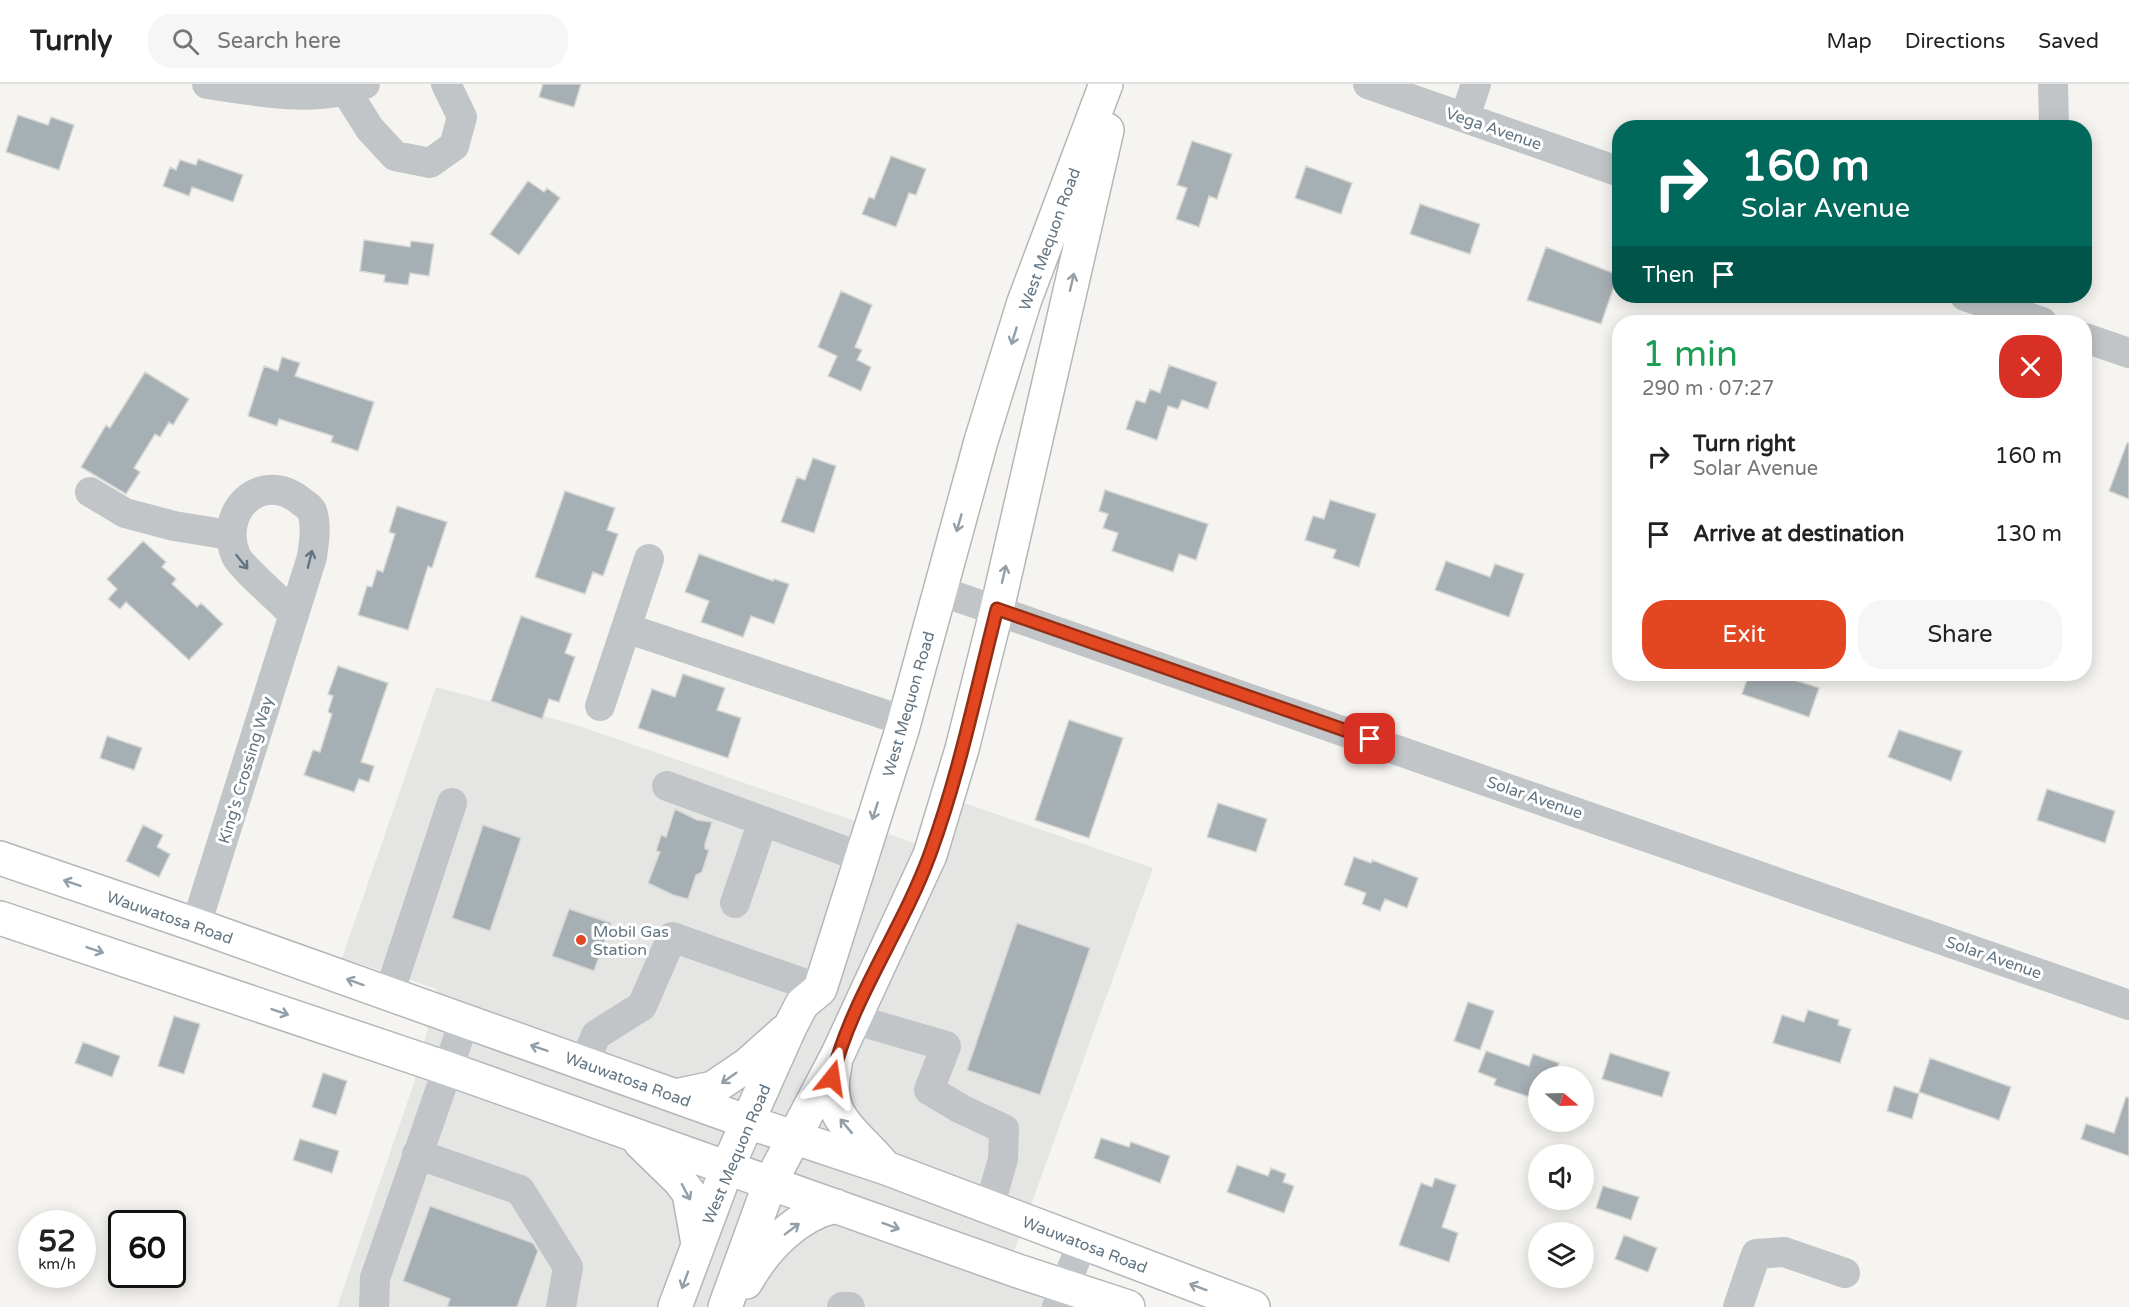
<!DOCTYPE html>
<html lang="en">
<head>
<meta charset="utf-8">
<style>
  :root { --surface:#fff; --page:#f6f6f6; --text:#222; --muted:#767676; --line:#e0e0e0; --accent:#e24722 }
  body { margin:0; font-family:"Varela Round",sans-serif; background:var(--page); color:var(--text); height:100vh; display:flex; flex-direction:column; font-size:22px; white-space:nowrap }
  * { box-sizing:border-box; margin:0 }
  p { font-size:20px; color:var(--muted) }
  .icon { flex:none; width:33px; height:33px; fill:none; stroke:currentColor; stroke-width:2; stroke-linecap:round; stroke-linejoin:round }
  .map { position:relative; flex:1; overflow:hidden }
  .drawer { position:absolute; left:1612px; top:231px; width:480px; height:366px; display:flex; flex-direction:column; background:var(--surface); border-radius:24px; box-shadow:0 3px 15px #0003 }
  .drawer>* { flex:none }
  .guide { position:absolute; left:1612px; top:36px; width:480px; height:183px; border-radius:24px; box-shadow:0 3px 15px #0003; background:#00695c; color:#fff; overflow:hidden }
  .needle { width:39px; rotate:109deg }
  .buttons { position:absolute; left:1528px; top:982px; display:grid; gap:12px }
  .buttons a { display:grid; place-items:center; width:66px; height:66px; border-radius:50%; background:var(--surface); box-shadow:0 3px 15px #0003; font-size:30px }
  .speed { position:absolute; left:18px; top:1126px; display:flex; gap:12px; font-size:30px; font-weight:700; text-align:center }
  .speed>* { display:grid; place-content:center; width:78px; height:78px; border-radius:50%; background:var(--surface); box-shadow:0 3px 15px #0003; line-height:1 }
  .speed small { font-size:15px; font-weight:400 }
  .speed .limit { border:3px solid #111; border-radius:9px; background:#fff; color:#111 }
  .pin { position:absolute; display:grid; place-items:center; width:51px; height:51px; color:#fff; margin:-26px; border-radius:12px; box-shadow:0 3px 9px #0006 }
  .me { position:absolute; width:66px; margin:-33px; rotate:15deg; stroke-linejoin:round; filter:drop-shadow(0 0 4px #0008) }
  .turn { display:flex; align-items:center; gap:21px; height:126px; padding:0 30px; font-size:27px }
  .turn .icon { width:78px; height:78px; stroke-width:2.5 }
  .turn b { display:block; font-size:42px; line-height:51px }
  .then { display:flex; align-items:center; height:57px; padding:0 30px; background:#0003; gap:12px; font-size:22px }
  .round { display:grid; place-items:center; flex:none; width:63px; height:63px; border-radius:24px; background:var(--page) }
  .summary { display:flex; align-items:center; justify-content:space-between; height:102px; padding:0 30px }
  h1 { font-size:36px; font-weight:600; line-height:45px; color:#1e9e55 }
  .cta { display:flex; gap:12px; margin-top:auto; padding:12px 30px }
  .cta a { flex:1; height:69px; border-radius:24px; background:var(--accent); color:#fff; font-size:24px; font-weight:600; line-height:69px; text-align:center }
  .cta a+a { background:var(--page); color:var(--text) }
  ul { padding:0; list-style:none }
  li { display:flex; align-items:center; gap:18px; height:78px; padding:0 30px }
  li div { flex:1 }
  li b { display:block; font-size:22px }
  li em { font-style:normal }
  header { display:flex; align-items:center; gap:36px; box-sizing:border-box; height:84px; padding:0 30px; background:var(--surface); border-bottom:2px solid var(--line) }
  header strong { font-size:28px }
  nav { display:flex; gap:33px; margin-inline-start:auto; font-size:21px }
  .search { width:420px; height:54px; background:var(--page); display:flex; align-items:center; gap:15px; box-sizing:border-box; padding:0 21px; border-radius:24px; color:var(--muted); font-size:22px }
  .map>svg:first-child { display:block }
</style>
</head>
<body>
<header>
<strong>Turnly</strong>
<div class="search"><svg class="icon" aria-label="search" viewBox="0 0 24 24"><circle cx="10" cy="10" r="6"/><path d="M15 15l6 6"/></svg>Search here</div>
<nav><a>Map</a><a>Directions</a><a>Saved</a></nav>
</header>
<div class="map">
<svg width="2129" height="1223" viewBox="0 0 2129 1223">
  <rect width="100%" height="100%" fill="#f5f4f0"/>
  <path fill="#e5e6e4" d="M 436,603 L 579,642 L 858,738 L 942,770 L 958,717 L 1153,784 L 1003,1198 L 1079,1223 L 337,1223 L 415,996 L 437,905 L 342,874 Z"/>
  <path fill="#a6afb4" stroke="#d6d6d3" stroke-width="1.5" d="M 543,0 L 581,0 L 574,23 L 539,13 Z
    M 18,31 L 48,41 L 51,33 L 74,41 L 59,86 L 6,68 Z
    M 1192,57 L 1232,70 L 1217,115 L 1209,112 L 1199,143 L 1176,135 L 1187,104 L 1177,101 Z
    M 891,72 L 926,85 L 916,111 L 909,109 L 896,143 L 862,130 L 869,113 L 874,115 Z
    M 198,75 L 243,91 L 233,118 L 192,103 L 189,112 L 163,102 L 170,83 L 176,86 L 180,76 L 196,81 Z
    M 1306,82 L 1352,99 L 1341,130 L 1295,114 Z
    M 528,97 L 544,108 L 547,104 L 560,114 L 519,171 L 490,150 Z
    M 1420,120 L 1480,140 L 1470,170 L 1410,150 Z
    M 364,156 L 410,163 L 411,157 L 434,160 L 429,192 L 410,189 L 408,201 L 384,198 L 385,191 L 360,187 Z
    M 1546,163 L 1618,191 L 1601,240 L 1527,216 Z
    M 841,207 L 872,221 L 855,263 L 862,266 L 857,276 L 871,283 L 861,307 L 828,292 L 837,272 L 818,263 Z
    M 282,273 L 300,279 L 295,292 L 374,318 L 358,367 L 331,358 L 333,352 L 279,335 L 277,342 L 248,332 L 264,282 L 278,287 Z
    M 1169,281 L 1217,298 L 1208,325 L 1182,316 L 1178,325 L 1168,322 L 1157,356 L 1126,345 L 1136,316 L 1145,319 L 1150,305 L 1160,309 Z
    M 145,288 L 189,315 L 173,341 L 169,338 L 160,353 L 155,350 L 134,384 L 140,388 L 126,410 L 81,383 L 106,341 L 110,344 Z
    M 2127,359 L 2129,359 L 2129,415 L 2109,407 Z
    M 813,374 L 836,382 L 814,449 L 781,438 L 797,393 L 805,396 Z
    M 1105,406 L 1208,440 L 1196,476 L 1179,470 L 1173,488 L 1112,467 L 1118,449 L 1103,444 L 1108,430 L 1099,427 Z
    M 565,407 L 615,424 L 607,446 L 618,450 L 603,492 L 593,488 L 585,510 L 535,493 Z
    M 1330,416 L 1376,430 L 1359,483 L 1333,474 L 1336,466 L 1305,456 L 1313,432 L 1324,435 Z
    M 397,422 L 447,438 L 432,484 L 428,482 L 408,546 L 358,531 L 367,502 L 372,503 L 377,486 L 383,488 L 395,450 L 389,448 Z
    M 143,457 L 166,478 L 162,483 L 176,495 L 172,500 L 197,523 L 201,519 L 223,540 L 189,576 L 126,518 L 120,525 L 108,515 L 117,505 L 107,495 Z
    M 699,470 L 773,497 L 774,495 L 789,500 L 774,540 L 751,532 L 743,553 L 701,538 L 709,517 L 685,508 Z
    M 1446,477 L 1490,493 L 1495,480 L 1524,490 L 1509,533 L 1435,506 Z
    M 521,532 L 572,550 L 565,569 L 575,573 L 559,618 L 549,615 L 542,635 L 491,617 Z
    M 338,582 L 388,599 L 361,678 L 374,682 L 369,698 L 359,695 L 354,708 L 304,691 L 313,666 L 320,668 L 332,630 L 328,628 L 333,612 L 328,610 Z
    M 683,590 L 725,604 L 717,626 L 741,634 L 728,674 L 638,644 L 652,605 L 675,613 Z
    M 1749,590 L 1776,590 L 1819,604 L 1809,633 L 1742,610 Z
    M 1069,636 L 1123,654 L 1089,754 L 1035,736 Z
    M 1899,646 L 1962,667 L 1951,697 L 1888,673 Z
    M 107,652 L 142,664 L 134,686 L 100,674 Z
    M 2047,705 L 2115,727 L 2105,759 L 2037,736 Z
    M 1218,719 L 1267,735 L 1256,768 L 1207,753 Z
    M 675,725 L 697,736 L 712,738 L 705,760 L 705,765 L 709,766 L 702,788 L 696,791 L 688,815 L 673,811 L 648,799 L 660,768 L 656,767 L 661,751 L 666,753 Z
    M 143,741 L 163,751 L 157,763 L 170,770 L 159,793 L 126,777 Z
    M 483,741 L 521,754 L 490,847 L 452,834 Z
    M 1354,773 L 1371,779 L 1372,776 L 1418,794 L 1407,824 L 1385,815 L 1380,827 L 1362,820 L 1366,809 L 1344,801 Z
    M 569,825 L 611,839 L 594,887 L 552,872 Z
    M 1017,839 L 1090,864 L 1040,1011 L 967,986 Z
    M 1468,918 L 1494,927 L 1480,966 L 1454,957 Z
    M 1808,926 L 1839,936 L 1838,941 L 1851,945 L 1840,979 L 1773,959 L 1782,931 L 1804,938 Z
    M 174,932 L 200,940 L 184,990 L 158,982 Z
    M 83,958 L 120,972 L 112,993 L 75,979 Z
    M 1486,967 L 1529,982 L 1533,970 L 1559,979 L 1554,993 L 1539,993 L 1539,1016 L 1494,1001 L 1496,995 L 1478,988 Z
    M 1610,969 L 1670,988 L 1662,1013 L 1602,995 Z
    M 1930,974 L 2011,1003 L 1999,1036 L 1919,1008 Z
    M 323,989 L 347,997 L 336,1031 L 312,1023 Z
    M 1894,1002 L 1919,1010 L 1912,1035 L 1887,1027 Z
    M 2126,1013 L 2129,1014 L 2129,1072 L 2081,1055 L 2086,1040 L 2114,1049 Z
    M 1101,1054 L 1129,1063 L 1131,1058 L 1170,1072 L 1160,1099 L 1094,1074 Z
    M 300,1055 L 339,1067 L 332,1089 L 293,1076 Z
    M 1237,1081 L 1268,1092 L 1271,1084 L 1286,1090 L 1283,1098 L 1294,1102 L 1284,1129 L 1227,1108 Z
    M 1435,1094 L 1456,1101 L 1442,1143 L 1458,1149 L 1449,1178 L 1399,1161 L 1421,1099 L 1432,1103 Z
    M 1603,1102 L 1639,1113 L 1631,1136 L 1596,1124 Z
    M 430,1122 L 533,1159 L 538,1167 L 517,1223 L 447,1223 L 450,1215 L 403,1197 Z
    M 1624,1151 L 1657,1164 L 1648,1188 L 1615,1175 Z"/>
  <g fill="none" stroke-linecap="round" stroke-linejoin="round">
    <g stroke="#b2b7ba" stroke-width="36">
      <path id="major" d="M 0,774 L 196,841 L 748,1038 L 886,1084 L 1253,1223
        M 0,834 L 446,984 L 1015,1186 L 1128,1223
        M 835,981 C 823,1034 853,1045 883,1081
        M 676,1012 L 713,1004 L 747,981 L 784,948
        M 640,1058 L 679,1096 L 689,1109 L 698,1160
        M 746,1198 C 765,1164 796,1131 836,1122
        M 675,1223 L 727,1084 L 790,943 L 802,920 L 820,905 L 902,646 L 981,357 L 1024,218 L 1106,0
        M 725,1223 L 770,1099 L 837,972 L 930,771 L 962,665 L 997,525 L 1107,46"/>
    </g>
    <path stroke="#c1c5c8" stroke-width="30" d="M 207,0 C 257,7 316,20 365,0
      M 1368,0 L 1620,88
      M 2053,0 L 2054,44
      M 346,7 L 370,45 L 395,72 L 430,79 L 454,62 L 462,33 L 446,0
      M 1465,33 L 1476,0
      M 1965,212 L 2042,238
      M 2085,254 L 2129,269
      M 90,408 L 125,429 L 174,442 L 230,451
      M 940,507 L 2129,921
      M 626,544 L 649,475
      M 600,622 L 626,544 L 904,637
      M 667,702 L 861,773
      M 735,819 L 763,737
      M 196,841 L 312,473 C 314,458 317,442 312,427 C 310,423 306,421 302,418 C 262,384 217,427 236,472 C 242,484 282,518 294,531
      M 389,910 L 452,719
      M 853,935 L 946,962 L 929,1006 L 961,1025 L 1004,1045 L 1003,1075 L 989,1124
      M 584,980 L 596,951 L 642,922 L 672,853 L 820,905
      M 417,1070 L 520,1106 L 568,1183 L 561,1223
      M 374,1223 L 375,1194 L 464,938
      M 842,1223 L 850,1223
      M 1057,1223 L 1082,1159
      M 1738,1223 L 1756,1170 L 1784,1168 L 1845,1189"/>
    <use href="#major" stroke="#fff" stroke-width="33"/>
  </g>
  <defs><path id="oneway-shaft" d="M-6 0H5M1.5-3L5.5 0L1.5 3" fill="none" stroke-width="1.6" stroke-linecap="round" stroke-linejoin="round" transform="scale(1.5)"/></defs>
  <g stroke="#929ea8">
    <use href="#oneway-shaft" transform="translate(1072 198) rotate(-77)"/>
    <use href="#oneway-shaft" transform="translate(1014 252) rotate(107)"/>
    <use href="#oneway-shaft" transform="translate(959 439) rotate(106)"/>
    <use href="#oneway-shaft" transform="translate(1004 490) rotate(-77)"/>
    <use href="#oneway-shaft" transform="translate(875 727) rotate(108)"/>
    <use href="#oneway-shaft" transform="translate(72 799) rotate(-161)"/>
    <use href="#oneway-shaft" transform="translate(95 866) rotate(19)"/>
    <use href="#oneway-shaft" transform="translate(355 898) rotate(-160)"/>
    <use href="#oneway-shaft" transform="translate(280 928) rotate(19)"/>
    <use href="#oneway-shaft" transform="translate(539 964) rotate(-161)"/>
    <use href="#oneway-shaft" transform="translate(729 994) rotate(145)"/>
    <use href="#oneway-shaft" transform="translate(846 1042) rotate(-130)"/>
    <use href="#oneway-shaft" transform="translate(686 1108) rotate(62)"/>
    <use href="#oneway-shaft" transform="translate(891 1142) rotate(20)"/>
    <use href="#oneway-shaft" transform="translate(792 1145) rotate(-37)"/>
    <use href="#oneway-shaft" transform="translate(685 1196) rotate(110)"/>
    <use href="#oneway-shaft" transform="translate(1198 1203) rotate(-159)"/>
  </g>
  <g stroke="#637582">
    <use href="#oneway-shaft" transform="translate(310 475) rotate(-76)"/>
    <use href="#oneway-shaft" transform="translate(242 478) rotate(51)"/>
  </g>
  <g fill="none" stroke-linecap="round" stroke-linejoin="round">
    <g stroke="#932e16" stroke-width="15">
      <path id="route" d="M 832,994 C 851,915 902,847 930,770 C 959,691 976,607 997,525 L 1370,655"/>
    </g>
    <use href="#route" stroke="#e24722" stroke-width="10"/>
  </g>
  <circle fill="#e24722" stroke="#fff" stroke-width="2" cx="581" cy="856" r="6"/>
  <g text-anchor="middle" stroke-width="6" stroke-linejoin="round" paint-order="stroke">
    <g font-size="16" fill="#637582" stroke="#fff">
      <text transform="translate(1494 44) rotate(19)" y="6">Vega Avenue</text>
      <text transform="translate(1049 155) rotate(-70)" y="6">West Mequon Road</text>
      <text transform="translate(908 620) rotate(-74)" y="6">West Mequon Road</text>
      <text transform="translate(245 686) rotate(-73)" y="6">King's Crossing Way</text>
      <text transform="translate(1535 713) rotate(19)" y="6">Solar Avenue</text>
      <text transform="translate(170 833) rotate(19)" y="6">Wauwatosa Road</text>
      <text transform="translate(1994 873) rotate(19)" y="6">Solar Avenue</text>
      <text transform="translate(628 995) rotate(20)" y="6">Wauwatosa Road</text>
      <text transform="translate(736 1070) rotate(-67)" y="6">West Mequon Road</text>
      <text transform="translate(1085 1160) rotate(21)" y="6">Wauwatosa Road</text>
    </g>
    <g font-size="16" fill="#637582" stroke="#fff" text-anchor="start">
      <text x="593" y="853">Mobil Gas<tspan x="593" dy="18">Station</tspan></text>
    </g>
  </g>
</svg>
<div class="buttons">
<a><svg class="needle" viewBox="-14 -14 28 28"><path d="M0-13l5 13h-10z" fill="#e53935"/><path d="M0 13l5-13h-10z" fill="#767676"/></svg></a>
<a><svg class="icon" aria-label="sound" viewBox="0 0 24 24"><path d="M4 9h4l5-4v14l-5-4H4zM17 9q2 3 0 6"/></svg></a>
<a><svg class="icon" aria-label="layers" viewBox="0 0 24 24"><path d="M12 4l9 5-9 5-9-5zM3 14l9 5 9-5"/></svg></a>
</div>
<div class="speed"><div>52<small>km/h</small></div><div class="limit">60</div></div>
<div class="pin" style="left:1370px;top:655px;background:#d93025"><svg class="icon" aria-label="arrive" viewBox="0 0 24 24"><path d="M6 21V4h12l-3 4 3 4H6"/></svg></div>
<svg class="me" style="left:832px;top:994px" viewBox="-20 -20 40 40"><path d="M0-17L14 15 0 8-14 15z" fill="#e24722" stroke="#fff" stroke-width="4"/></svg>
<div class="guide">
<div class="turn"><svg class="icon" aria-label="right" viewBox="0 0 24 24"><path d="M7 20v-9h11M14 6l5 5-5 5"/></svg><div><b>160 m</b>Solar Avenue</div></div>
<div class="then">Then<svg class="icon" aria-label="arrive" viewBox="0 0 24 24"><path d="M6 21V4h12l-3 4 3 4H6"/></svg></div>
</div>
<section class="drawer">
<div class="summary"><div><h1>1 min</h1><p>290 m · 07:27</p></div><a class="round" style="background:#d93025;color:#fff"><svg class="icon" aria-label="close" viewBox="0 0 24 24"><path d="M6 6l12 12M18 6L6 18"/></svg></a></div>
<ul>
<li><svg class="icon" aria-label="right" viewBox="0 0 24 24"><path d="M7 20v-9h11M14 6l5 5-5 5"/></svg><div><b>Turn right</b><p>Solar Avenue</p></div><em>160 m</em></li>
<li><svg class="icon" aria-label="arrive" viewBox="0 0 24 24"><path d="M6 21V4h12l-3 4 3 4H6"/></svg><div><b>Arrive at destination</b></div><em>130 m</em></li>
</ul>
<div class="cta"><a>Exit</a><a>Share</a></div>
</section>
</div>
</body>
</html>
